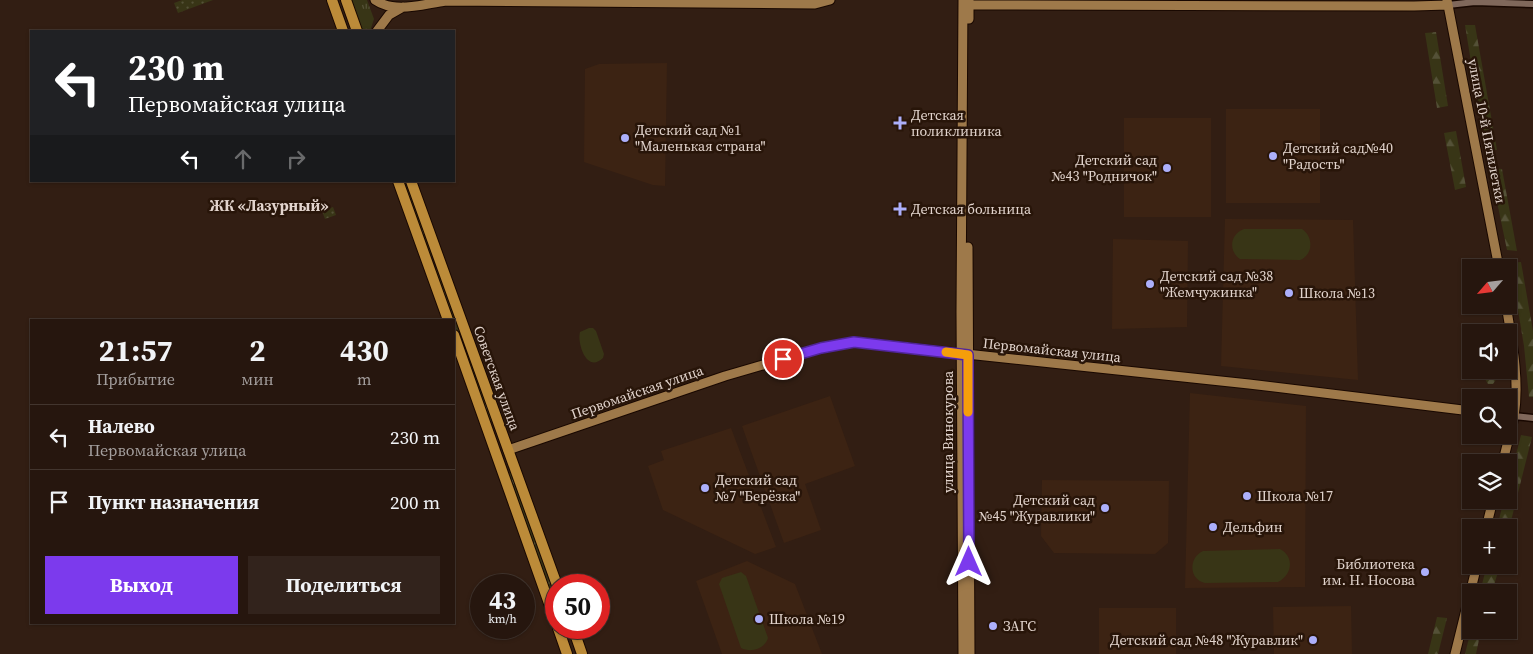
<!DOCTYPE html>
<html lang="ru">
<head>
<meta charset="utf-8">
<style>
  :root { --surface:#26160e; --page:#32231c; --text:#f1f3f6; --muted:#a49f9e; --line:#42352e; --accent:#7c3aed }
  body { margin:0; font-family:"Source Serif 4",serif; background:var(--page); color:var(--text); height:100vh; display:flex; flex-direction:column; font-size:19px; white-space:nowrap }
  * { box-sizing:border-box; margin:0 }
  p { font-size:16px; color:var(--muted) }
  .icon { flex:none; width:28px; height:28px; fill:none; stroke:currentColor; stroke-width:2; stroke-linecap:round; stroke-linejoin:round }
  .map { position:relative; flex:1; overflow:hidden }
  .details { position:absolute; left:30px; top:319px; width:425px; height:305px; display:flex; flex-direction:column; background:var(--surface); border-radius:0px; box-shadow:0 1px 4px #0004,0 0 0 1px var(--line) }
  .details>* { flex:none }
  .top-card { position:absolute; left:30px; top:30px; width:425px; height:152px; border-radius:0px; box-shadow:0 1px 4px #0004,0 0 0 1px var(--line); background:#202124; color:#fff; overflow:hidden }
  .needle { width:32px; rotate:242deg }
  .tools { position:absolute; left:1462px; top:259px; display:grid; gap:10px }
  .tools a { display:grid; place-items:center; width:55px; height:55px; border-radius:0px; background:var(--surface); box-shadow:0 1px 4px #0004,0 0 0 1px var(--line); font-size:25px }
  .speed { position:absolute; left:470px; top:574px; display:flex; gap:10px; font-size:25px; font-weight:700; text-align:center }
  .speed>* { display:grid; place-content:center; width:65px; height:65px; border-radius:50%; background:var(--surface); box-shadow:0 1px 4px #0004,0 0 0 1px var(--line); line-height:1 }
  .speed small { font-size:12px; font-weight:400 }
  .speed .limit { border:8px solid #d22; background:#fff; color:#111 }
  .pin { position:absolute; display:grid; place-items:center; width:42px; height:42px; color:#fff; margin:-21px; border:2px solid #fff; border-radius:50%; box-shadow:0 1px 5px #0007 }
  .me { position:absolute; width:55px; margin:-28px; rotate:0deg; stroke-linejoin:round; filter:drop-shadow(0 0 4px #0008) }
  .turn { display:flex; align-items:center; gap:18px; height:105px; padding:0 15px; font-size:22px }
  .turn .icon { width:65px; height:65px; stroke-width:2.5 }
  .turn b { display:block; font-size:35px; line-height:42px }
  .lanes { display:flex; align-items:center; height:48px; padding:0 15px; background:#0003; justify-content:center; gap:25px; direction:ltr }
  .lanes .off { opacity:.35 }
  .eta { display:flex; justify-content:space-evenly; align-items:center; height:85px; text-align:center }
  .eta b { font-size:30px; font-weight:700; line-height:35px }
  .primary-button { display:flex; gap:10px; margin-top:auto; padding:10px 15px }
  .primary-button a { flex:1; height:58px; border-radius:0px; background:var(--accent); color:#fff; font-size:20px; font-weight:700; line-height:58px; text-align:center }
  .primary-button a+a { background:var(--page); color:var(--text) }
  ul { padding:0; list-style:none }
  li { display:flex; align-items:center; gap:15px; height:65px; padding:0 15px; border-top:1px solid var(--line) }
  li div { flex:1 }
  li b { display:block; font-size:19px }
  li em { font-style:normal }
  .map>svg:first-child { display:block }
</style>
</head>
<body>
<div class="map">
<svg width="1533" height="654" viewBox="0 0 1533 654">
  <defs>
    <pattern id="grass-tufts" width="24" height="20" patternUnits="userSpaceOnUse" patternTransform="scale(1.25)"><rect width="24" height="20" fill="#383516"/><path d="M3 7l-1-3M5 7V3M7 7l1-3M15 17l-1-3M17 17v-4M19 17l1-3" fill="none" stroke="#545137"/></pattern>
    <pattern id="forest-firs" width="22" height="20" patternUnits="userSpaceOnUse" patternTransform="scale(1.25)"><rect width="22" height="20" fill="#383516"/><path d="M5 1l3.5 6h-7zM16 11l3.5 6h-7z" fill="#545137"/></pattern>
    <pattern id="park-dots" width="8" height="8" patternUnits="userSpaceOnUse" patternTransform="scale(1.25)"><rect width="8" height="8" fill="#383516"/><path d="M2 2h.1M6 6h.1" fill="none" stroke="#545137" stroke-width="1.8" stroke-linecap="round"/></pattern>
  </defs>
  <rect width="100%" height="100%" fill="#321e13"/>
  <path fill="#3c2313" d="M 667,63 L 665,186 L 653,185 L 584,162 L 585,69 L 599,64 Z
    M 1226,109 L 1320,109 L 1320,203 L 1226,203 Z
    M 1124,118 L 1211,118 L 1211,217 L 1124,217 Z
    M 1225,219 L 1353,220 L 1358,380 L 1221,366 Z
    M 1113,239 L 1188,241 L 1187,327 L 1112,329 Z
    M 1190,393 L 1306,406 L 1305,587 L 1185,588 Z
    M 830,396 L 855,466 L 805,484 L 821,530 L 784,543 L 742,426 Z
    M 731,428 L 776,547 L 755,554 L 663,510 L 648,466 L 664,460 L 661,451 Z
    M 1042,480 L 1169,481 L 1168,543 L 1155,554 L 1054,553 L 1041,536 Z
    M 747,561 L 795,584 L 822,654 L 722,654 L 696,581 Z
    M 1351,606 L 1352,654 L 1274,654 L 1273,607 Z
    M 1099,608 L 1176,608 L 1176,654 L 1099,654 Z"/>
  <path fill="url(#grass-tufts)" d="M 350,0 L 367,0 L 374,19 L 370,31 L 362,31 Z
    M 402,181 L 405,181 L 433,256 L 430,257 Z
    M 435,270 L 437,270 L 492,421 L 489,422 Z
    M 511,473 L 556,600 L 556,609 L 508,474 Z"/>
  <path fill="url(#forest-firs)" d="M 1465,25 L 1475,25 L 1497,150 L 1485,149 Z
    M 1436,32 L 1448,106 L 1437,108 L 1425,33 Z
    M 1456,131 L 1466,187 L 1455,190 L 1444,133 Z
    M 1490,168 L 1502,169 L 1517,251 L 1507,250 Z
    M 1473,261 L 1478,261 L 1484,267 L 1471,268 L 1471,288 L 1468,266 Z
    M 1521,262 L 1533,331 L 1533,397 L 1529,397 L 1524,346 L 1510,263 Z
    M 1483,370 L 1497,370 L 1497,378 L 1493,384 L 1488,384 L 1485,379 Z
    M 1521,435 L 1532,437 L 1509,529 L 1509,528 L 1497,527 L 1504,500 L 1509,500 L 1509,482 Z
    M 1487,565 L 1500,565 L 1492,592 L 1480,592 Z
    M 1437,617 L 1447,618 L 1438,654 L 1428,654 Z
    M 1471,630 L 1481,630 L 1476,654 L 1465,654 Z"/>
  <path fill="url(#park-dots)" d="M 182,0 L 213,0 L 178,13 L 174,3 Z
    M 333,207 L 336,215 L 325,219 L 322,211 Z"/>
  <path fill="#383516" d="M 1244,229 L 1302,229 C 1314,237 1313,255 1300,260 L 1240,259 C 1228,251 1230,234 1244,229 Z
    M 589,328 L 593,328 L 596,331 L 604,354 L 603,358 C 586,374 577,342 580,332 Z
    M 1280,549 C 1295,557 1292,575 1278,582 L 1205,583 C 1188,579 1189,557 1203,551 Z
    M 741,572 L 746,576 L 768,638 C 765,649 751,653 741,648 L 719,584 L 722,578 Z"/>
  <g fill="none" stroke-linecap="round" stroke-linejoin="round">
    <g stroke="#190801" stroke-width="9">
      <path id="street" d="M 1448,5 L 1475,2 L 1533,4
        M 1514,416 L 1533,418"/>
    </g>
    <g stroke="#190801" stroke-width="11">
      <path id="secondary" d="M 375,0 C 395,14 423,4 446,1 L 815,4 L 830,0
        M 963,0 L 961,312 L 963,654
        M 1447,0 L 1499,268
        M 964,5 L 1414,6 L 1448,5
        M 969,19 L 969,0
        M 377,31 L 389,15 L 403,7
        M 968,247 L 970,654
        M 508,450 L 725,376 L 821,348 L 854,342 L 1249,384 L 1471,411
        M 1503,462 C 1506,447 1511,432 1514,417 C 1520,381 1512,341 1506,305
        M 1486,528 L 1493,500
        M 1455,654 L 1477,565"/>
    </g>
    <g stroke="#190801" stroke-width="12">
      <path id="primary" d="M 332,0 L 343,31
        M 346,0 L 357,31
        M 398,181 L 448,320
        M 411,181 L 557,585
        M 454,335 L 556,623
        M 558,628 L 567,654
        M 573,628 L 582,654"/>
    </g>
    <use href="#street" stroke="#80685b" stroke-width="6"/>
    <use href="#secondary" stroke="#9e794a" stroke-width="9"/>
    <use href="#primary" stroke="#bc8b39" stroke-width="10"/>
  </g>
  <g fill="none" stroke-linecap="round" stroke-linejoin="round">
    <g stroke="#51269a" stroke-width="12">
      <path id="route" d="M 783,359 L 821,348 L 854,342 L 968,355 L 969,562"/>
    </g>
    <use href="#route" stroke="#7c3aed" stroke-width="9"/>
    <path stroke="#f59e0b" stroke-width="9" d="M 946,352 L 968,355 L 968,412"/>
  </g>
  <g fill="#acaffb" stroke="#281509" stroke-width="2">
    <path d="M897.5 115.5h5v5h5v5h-5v5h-5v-5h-5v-5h5z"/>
    <circle cx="625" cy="138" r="5"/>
    <circle cx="1273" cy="156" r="5"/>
    <circle cx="1167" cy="168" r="5"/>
    <path d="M897.5 201.5h5v5h5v5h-5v5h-5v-5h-5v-5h5z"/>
    <circle cx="1150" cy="284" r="5"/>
    <circle cx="1289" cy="293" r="5"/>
    <circle cx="705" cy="488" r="5"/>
    <circle cx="1247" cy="496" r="5"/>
    <circle cx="1105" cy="508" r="5"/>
    <circle cx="1213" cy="527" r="5"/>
    <circle cx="1425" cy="572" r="5"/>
    <circle cx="759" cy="619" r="5"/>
    <circle cx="993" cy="626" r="5"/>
    <circle cx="1313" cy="640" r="5"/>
  </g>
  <g text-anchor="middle" stroke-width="5" stroke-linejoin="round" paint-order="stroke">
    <g font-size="14" fill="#e2d4cd" stroke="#281509" text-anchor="start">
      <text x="911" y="120">Детская<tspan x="911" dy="16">поликлиника</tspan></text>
      <text x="635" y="135">Детский сад №1<tspan x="635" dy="16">"Маленькая страна"</tspan></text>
      <text x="1283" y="153">Детский сад№40<tspan x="1283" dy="16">"Радость"</tspan></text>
      <text x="1157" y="165" text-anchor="end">Детский сад<tspan x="1157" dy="16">№43 "Родничок"</tspan></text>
      <text x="911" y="214">Детская больница</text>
      <text x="1160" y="281">Детский сад №38<tspan x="1160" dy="16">"Жемчужинка"</tspan></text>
      <text x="1299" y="298">Школа №13</text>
      <text x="715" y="485">Детский сад<tspan x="715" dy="16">№7 "Берёзка"</tspan></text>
      <text x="1257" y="501">Школа №17</text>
      <text x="1095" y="505" text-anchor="end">Детский сад<tspan x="1095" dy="16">№45 "Журавлики"</tspan></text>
      <text x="1223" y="532">Дельфин</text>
      <text x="1415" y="569" text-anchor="end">Библиотека<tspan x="1415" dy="16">им. Н. Носова</tspan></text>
      <text x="769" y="624">Школа №19</text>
      <text x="1003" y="631">ЗАГС</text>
      <text x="1303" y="645" text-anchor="end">Детский сад №48 "Журавлик"</text>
    </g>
    <g font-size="14" fill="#e2d4cd" stroke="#281509">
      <text transform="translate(1487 131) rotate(79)" y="5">улица 10-й Пятилетки</text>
      <text transform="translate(1052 350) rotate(6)" y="5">Первомайская улица</text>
      <text transform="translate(497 378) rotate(70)" y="5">Советская улица</text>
      <text transform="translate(637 392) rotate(-19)" y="5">Первомайская улица</text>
      <text transform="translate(948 432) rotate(-90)" y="5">улица Винокурова</text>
    </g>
    <g font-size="15" font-weight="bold" fill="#e2d4cd" stroke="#281509">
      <text x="269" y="211">ЖК «Лазурный»</text>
    </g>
  </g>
</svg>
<div class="tools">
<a><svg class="needle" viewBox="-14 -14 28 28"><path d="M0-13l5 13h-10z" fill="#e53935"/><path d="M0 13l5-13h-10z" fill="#a49f9e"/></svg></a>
<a><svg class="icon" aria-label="sound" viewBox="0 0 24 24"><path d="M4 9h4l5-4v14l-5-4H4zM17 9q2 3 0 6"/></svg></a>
<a><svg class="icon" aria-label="search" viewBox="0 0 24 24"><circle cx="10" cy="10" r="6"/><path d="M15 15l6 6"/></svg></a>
<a><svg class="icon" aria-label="layers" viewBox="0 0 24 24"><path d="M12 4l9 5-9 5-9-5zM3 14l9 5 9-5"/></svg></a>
<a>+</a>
<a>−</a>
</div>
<div class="speed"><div>43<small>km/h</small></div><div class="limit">50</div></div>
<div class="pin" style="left:783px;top:359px;background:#d93025"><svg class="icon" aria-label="arrive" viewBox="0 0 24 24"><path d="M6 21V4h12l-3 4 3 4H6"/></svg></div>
<svg class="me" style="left:969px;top:562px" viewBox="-20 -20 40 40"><path d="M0-17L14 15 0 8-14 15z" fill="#7c3aed" stroke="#fff" stroke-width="4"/></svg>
<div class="top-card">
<div class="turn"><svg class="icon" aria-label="left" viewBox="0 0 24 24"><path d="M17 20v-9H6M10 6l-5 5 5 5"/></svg><div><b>230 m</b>Первомайская улица</div></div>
<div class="lanes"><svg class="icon" aria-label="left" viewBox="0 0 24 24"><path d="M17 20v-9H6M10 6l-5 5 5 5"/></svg><svg class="icon off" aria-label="ahead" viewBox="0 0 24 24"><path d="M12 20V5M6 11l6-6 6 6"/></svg><svg class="icon off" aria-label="right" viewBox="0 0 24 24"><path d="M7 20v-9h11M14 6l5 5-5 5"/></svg></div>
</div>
<section class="details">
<div class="eta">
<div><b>21:57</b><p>Прибытие</p></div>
<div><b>2</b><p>мин</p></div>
<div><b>430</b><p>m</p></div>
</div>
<ul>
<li><svg class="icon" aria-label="left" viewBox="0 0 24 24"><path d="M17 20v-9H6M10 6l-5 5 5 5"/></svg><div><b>Налево</b><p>Первомайская улица</p></div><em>230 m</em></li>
<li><svg class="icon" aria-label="arrive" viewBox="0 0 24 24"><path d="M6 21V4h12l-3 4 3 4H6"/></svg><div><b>Пункт назначения</b></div><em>200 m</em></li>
</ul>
<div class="primary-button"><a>Выход</a><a>Поделиться</a></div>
</section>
</div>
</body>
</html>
